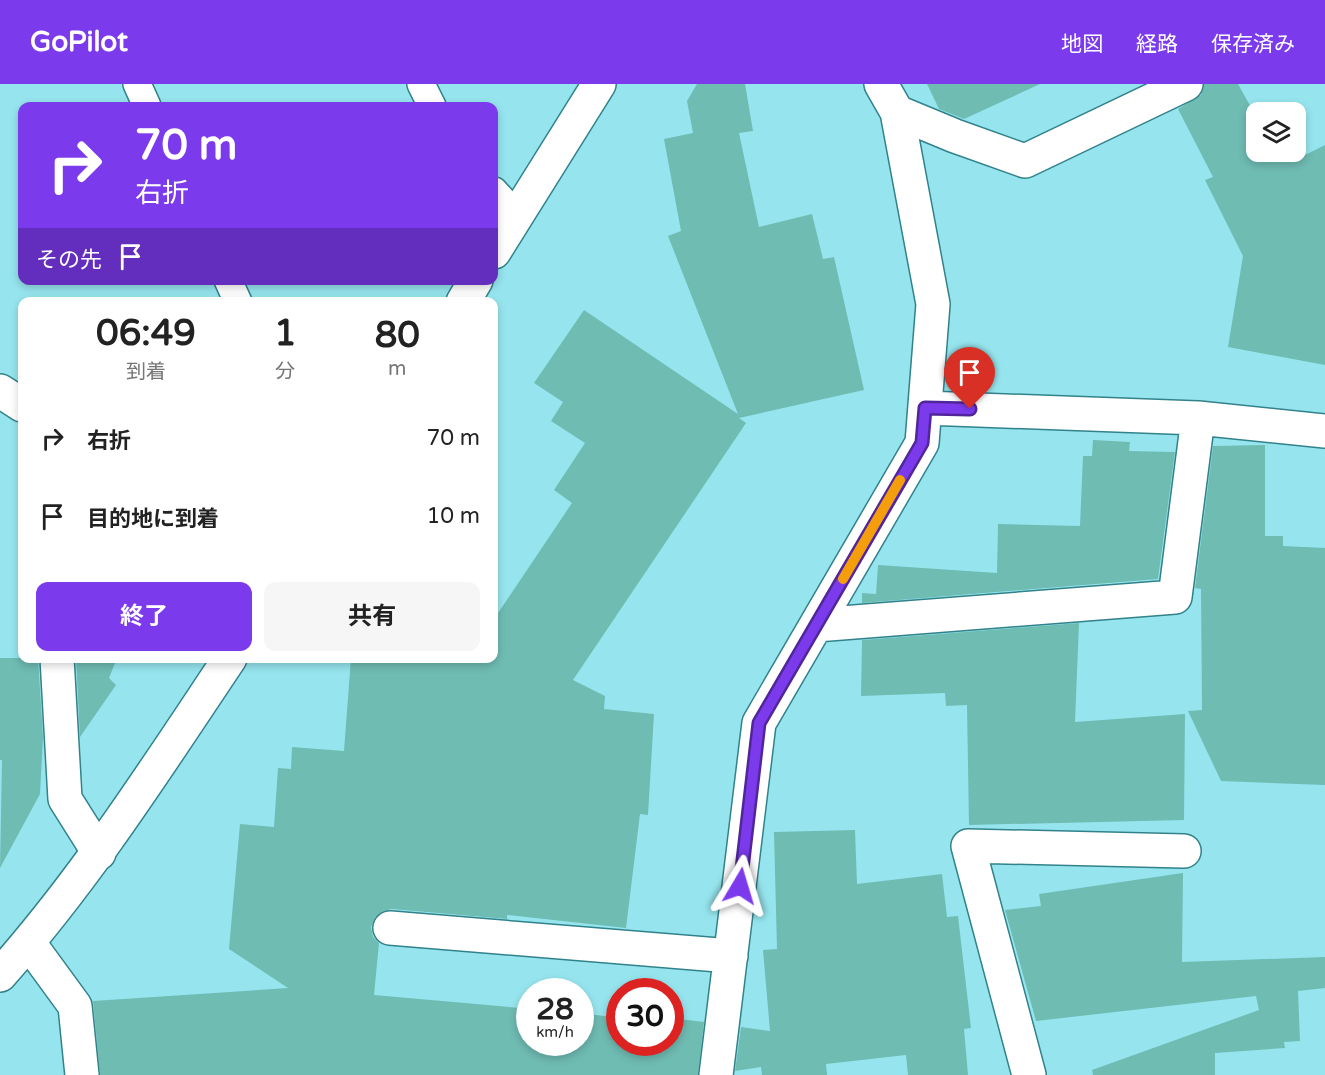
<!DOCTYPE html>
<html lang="ja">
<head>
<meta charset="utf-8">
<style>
  :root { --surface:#fff; --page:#f6f6f6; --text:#222; --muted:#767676; --accent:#7c3aed }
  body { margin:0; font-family:"Varela Round","Noto Sans JP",sans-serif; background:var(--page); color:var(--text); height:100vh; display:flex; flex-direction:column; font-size:22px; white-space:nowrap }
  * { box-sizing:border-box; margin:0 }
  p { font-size:20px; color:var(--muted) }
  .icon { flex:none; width:33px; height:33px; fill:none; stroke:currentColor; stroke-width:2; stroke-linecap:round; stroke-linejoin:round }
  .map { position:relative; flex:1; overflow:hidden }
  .drawer { position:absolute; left:18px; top:213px; width:480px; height:366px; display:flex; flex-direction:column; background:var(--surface); border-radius:12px; box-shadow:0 3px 9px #0003 }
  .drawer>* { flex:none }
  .top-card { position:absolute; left:18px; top:18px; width:480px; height:183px; border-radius:12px; box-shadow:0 3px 9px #0003; background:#7c3aed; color:#fff; overflow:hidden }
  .controls { position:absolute; left:1246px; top:18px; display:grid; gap:12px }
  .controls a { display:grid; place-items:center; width:60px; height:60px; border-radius:12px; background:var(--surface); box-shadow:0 3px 9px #0003; font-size:30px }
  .speed { position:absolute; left:516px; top:894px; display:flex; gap:12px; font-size:30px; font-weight:700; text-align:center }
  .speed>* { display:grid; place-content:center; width:78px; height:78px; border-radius:50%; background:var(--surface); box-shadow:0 3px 9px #0003; line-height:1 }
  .speed small { font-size:15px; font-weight:400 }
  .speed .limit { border:9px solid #d22; background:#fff; color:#111 }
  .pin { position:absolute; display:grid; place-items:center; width:51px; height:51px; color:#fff; margin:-62px -26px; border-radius:50% 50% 50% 0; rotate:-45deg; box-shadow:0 0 6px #0007 }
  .pin .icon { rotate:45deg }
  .me { position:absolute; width:66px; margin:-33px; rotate:7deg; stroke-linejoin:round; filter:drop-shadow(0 0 4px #0008) }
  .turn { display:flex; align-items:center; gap:21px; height:126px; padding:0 18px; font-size:27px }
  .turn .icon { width:78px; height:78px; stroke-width:2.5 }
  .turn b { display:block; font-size:42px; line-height:51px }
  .then { display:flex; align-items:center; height:57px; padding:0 18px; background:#0003; gap:12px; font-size:22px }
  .eta { display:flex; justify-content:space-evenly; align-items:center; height:102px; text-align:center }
  .eta b { font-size:36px; font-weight:700; line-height:42px }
  .cta { display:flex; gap:12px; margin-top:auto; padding:12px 18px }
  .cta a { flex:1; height:69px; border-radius:12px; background:var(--accent); color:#fff; font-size:24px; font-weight:700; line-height:69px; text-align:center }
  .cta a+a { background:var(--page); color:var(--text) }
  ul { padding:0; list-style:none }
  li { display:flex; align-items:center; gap:18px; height:78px; padding:0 18px }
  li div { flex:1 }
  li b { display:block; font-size:22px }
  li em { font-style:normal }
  header { display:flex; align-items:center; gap:36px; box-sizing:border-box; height:84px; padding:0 30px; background:var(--accent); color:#fff }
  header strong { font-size:28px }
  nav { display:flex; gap:33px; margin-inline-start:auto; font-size:21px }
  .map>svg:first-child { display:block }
</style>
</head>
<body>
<header>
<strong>GoPilot</strong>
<nav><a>地図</a><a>経路</a><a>保存済み</a></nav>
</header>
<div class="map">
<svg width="1325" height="991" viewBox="0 0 1325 991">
  <rect width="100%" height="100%" fill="#96e5ee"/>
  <path fill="#6fbcb3" d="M 697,0 L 745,0 L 753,47 L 739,49 L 759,143 L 812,130 L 823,175 L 834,173 L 864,306 L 739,334 L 746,339 L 573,596 L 605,612 L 604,625 L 654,630 L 648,731 L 640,730 L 626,844 L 507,831 L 507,835 L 392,825 L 383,827 L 375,833 L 371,843 L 373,853 L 379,859 L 374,911 L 520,924 L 521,921 L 530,922 L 530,958 L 580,958 L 580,929 L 620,934 L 620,958 L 670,958 L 670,934 L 704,938 L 698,991 L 100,991 L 93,917 L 288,904 L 229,865 L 240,740 L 274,743 L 278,684 L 291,685 L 292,663 L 344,667 L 351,574 L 494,574 L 494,535 L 572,419 L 554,406 L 585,359 L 551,337 L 563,318 L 534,299 L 584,226 L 738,330 L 668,152 L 681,147 L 664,55 L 693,49 L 687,17 Z
    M 927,0 L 1040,0 L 964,35 L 939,25 Z
    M 1204,0 L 1238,0 L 1257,34 L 1257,68 L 1275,68 L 1280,76 L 1291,70 L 1295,76 L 1325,61 L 1325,281 L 1228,263 L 1243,172 L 1205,96 L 1213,93 L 1178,25 L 1201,11 Z
    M 1093,356 L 1130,358 L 1129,367 L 1175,368 L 1158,495 L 862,519 L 862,509 L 876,510 L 878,481 L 997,489 L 998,440 L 1080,442 L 1083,372 L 1092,372 Z
    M 1265,361 L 1265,452 L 1283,452 L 1283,462 L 1325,464 L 1325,701 L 1221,697 L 1188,627 L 1202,626 L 1201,505 L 1195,504 L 1213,362 Z
    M 1079,539 L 1075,638 L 1185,630 L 1184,736 L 969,741 L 967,621 L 946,622 L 945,609 L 861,612 L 862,556 Z
    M 0,574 L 38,574 L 43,653 L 40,710 L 0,784 L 2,676 L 0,676 Z
    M 76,574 L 117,574 L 109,594 L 116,601 L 80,653 Z
    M 855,746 L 857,800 L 942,790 L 947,833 L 958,832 L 971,944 L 964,945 L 968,991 L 908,991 L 906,971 L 826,980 L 827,991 L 762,991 L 761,983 L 735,987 L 741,943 L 770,947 L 763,866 L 777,865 L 774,748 Z
    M 1183,789 L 1182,878 L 1325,873 L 1325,904 L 1298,907 L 1300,957 L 1284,958 L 1285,964 L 1215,969 L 1215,991 L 1093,991 L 1092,986 L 1259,926 L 1256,912 L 1036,937 L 1005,826 L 1041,822 L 1039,810 Z"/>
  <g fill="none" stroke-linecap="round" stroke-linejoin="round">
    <g stroke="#31828b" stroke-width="30">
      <path id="service" d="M 137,0 L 147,22
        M 421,0 L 432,22
        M 494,107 L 516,131
        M 228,196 L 238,218"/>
    </g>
    <g stroke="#31828b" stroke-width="36">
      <path id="minor" d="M 897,28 L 955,52 L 1025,77 L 1186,0
        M 0,307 L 22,321
        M 925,324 L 1198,334 L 1325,347
        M 816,541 L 1175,513 L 1198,334
        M 57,574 L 65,715 L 99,769
        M 390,844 L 731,872
        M 29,859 L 75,922 L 82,991
        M 716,991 L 759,639 L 922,359 L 933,220 L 897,28 L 881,0
        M 1029,991 L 968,762 L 1184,767"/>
    </g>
    <g stroke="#31828b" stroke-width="36">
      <path id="tertiary" d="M 494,168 L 599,0
        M 463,218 L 476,196
        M 0,891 C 87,793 157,683 230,574"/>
    </g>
    <use href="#service" stroke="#fff" stroke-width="27"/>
    <use href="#minor" stroke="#fff" stroke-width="33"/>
    <use href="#tertiary" stroke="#fff" stroke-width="33"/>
  </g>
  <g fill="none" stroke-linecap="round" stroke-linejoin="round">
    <g stroke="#51269a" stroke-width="15">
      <path id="route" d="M 740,802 L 759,639 L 922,359 L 925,324 L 970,325"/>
    </g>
    <use href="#route" stroke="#7c3aed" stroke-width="10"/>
    <path stroke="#f59e0b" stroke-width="10" d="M 843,495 L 900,396"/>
  </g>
</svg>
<div class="controls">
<a><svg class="icon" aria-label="layers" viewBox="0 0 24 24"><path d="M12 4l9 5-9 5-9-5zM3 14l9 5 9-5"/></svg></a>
</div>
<div class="speed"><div>28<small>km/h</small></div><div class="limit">30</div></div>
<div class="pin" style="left:970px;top:325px;background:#d93025"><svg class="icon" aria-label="arrive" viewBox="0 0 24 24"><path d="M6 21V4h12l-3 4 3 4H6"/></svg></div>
<svg class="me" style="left:740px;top:802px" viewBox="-20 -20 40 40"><path d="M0-17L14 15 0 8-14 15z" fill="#7c3aed" stroke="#fff" stroke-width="4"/></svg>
<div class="top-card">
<div class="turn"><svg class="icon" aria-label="right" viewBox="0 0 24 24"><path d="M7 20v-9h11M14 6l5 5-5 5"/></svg><div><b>70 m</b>右折</div></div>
<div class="then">その先<svg class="icon" aria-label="arrive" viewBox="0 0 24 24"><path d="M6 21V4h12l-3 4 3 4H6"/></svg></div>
</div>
<section class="drawer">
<div class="eta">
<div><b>06:49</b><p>到着</p></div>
<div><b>1</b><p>分</p></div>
<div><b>80</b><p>m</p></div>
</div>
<ul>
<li><svg class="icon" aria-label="right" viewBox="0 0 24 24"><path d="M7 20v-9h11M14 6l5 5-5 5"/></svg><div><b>右折</b></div><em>70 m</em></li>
<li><svg class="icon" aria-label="arrive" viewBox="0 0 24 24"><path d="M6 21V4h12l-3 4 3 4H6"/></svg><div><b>目的地に到着</b></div><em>10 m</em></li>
</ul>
<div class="cta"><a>終了</a><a>共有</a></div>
</section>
</div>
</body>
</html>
